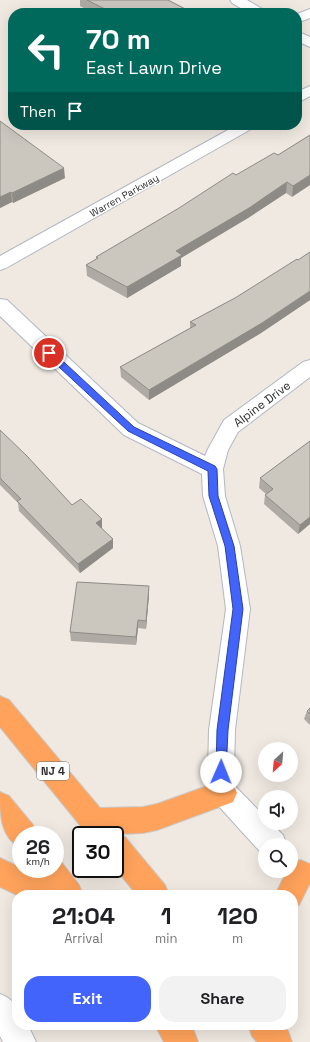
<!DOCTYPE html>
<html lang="en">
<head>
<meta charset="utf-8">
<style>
  :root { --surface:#fff; --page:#f2f2f2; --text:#202124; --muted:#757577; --accent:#4264fb }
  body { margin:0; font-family:"Space Grotesk",sans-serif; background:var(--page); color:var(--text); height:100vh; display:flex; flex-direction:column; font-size:15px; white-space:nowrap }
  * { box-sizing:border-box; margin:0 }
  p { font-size:13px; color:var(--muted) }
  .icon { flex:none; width:22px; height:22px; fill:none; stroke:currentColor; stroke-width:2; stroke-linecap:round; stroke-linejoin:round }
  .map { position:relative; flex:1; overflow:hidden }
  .sheet { position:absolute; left:12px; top:890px; width:286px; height:140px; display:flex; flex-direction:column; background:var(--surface); border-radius:16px; box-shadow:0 4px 16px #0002 }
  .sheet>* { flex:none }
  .hud { position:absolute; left:8px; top:8px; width:294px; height:122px; border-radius:16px; box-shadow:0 4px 16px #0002; background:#00695c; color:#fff; overflow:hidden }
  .needle { width:26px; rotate:206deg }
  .controls { position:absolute; left:258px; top:742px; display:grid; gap:8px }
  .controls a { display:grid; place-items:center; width:40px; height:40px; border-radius:50%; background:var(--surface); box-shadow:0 4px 16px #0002; font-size:20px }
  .speed { position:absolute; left:12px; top:826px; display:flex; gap:8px; font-size:20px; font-weight:700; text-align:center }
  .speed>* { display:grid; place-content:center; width:52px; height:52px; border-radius:50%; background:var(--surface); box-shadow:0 4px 16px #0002; line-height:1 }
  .speed small { font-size:10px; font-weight:400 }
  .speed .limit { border:2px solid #111; border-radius:6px; background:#fff; color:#111 }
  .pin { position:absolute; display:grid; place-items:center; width:34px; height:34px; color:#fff; margin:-17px; border:2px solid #fff; border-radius:50%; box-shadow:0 1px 4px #0007 }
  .me { position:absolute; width:44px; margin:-22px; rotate:1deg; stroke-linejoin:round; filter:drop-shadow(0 0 3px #0008) }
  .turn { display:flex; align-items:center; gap:14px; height:84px; padding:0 12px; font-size:18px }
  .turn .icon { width:52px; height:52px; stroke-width:2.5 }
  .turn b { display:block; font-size:28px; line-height:34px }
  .then { display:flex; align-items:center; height:38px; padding:0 12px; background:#0003; gap:8px; font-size:15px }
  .eta { display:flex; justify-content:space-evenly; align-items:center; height:68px; text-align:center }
  .eta b { font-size:24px; font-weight:700; line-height:28px }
  .primary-button { display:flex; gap:8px; margin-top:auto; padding:8px 12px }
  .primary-button a { flex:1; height:46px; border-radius:16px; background:var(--accent); color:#fff; font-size:16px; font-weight:700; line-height:46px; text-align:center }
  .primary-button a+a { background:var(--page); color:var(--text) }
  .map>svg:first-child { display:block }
</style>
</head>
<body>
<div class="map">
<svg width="310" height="1042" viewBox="0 0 310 1042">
  <rect width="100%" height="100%" fill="#efe9e1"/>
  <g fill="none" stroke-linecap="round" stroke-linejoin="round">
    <g stroke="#b4b7c1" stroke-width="2">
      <path id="street" d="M 230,0 L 247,0 L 264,10 L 266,13 L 249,13 L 232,3 Z
        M 310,9 L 310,18 L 297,23 L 297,14 Z
        M 297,31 L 310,37 L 310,47 L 297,41 Z
        M 310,86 L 310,96 L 297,103 L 297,92 Z
        M 237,125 L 256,125 L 253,128 L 6,268 L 0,270 L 0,256 Z
        M 0,299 L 7,300 L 138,423 L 205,456 L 208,449 L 224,420 L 303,362 L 310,360 L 310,377 L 238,432 L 228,450 L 223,469 L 225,496 L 240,546 L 250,609 L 235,730 L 234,772 L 236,787 L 265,817 L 265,823 L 271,823 L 283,835 L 287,845 L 265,845 L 265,855 L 263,855 L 215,802 L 211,793 L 208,772 L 209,730 L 226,609 L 218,546 L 203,496 L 202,474 L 124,435 L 0,316 Z
        M 0,994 C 17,1001 17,1007 17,1025 L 28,1025 L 36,1042 L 3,1042 L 0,1036 Z"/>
    </g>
    <g stroke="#c9c9c9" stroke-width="2">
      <path id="highway" d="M 0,696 L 9,700 L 100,808 L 143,807 L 157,804 L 224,780 L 233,784 L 237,793 L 233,802 L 157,830 L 143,833 L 118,834 L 125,837 L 165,885 L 169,895 L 137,895 L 115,868 L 115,835 L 88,835 L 0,727 Z
        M 0,792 L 9,796 L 33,825 L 37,835 L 21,835 L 21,848 C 0,837 0,814 0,792 Z
        M 0,858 L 38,876 L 35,869 L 55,869 L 55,858 L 59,859 L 79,885 L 83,895 L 17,895 L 0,887 Z
        M 300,860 L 310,864 L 310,883 L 299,905 L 293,907 L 293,895 L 275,895 L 287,871 L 291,871 L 291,864 Z
        M 155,1025 L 189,1025 L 194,1031 L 198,1042 L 164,1042 Z
        M 248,1025 L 283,1025 L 288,1031 L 292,1042 L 257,1042 L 252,1036 Z"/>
    </g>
    <use href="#street" fill="#fff" fill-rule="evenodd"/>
    <use href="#highway" fill="#ffa35c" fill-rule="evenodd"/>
  </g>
  <path fill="#afaba4" d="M 80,0 L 168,0 L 193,13 L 93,13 L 80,6 Z
    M 0,121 L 65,178 L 13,203 L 12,202 L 0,208 Z
    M 310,135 L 292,197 L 286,193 L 248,218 L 181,258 L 181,266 L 127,298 L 87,276 L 86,265 L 97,259 L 96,257 L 236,175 L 278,155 Z
    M 310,252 L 310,300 L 261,333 L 149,400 L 121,377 L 120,367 L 190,328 L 190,322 L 235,298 L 298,260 Z
    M 0,430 L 72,505 L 102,519 L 102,528 L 113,548 L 80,573 L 19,511 L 18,503 L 0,485 Z
    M 310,441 L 310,524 L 298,534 L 264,504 L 265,495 L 266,494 L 259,488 L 260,478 Z
    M 149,595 L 146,629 L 138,628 L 136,645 L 71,641 L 70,632 Z
    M 310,708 L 310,725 L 304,719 L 307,711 Z"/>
  <path fill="#8e8b86" d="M 64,168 L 65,178 L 13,203 L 12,193 Z
    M 310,175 L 310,185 L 292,197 L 293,186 Z
    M 287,182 L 286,193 L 248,218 L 181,258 L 181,266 L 127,298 L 127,287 L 176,251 Z
    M 11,192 L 12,202 L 0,208 L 0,197 Z
    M 310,291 L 310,300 L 261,333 L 149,400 L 149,390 Z
    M 310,517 L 310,524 L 298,534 L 300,525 Z
    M 102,519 L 102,528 L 97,532 L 96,523 Z
    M 113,539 L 113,548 L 80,573 L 78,564 Z
    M 149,586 L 149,595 L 146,629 L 146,621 Z
    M 138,620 L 138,628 L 136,645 L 136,637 Z"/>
  <path fill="#cbc7bf" stroke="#8e8b86" d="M 87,0 L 168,0 L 193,13 L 113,13 Z
    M 0,121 L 64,168 L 12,193 L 11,192 L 0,197 Z
    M 310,135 L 310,175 L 293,186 L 287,182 L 249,208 L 176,251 L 182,255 L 127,287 L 86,265 L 98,258 L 96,257 L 179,208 L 233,173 L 236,175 L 274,153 L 278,155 Z
    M 310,252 L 310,291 L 262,323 L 149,390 L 120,367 L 196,325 L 190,322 L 235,298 L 297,259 L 298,260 Z
    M 0,430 L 27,456 L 72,505 L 81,499 L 102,519 L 96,523 L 113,539 L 78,564 L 17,501 L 21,499 L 0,478 Z
    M 310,441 L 310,517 L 300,525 L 265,495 L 273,489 L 260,478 Z
    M 77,582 L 149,586 L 146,621 L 138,620 L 136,637 L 70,632 Z
    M 310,708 L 310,714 L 307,711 Z"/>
  <path fill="#4264fb" stroke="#2b41a3" d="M 49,350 L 52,351 L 134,427 L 215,466 L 217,469 L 218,496 L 234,546 L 243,609 L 228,730 L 226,772 L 225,776 L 221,777 L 217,776 L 216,772 L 217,730 L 233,609 L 225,546 L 209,496 L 208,471 L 128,431 L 46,355 L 46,351 Z"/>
  <g text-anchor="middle" stroke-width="3" stroke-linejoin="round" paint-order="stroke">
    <g font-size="10" fill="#2e2e2e" stroke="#fff">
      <text transform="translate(124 195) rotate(-29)" y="4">Warren Parkway</text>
    </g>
    <rect fill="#fff" stroke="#6d6d6d" stroke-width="1" x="37" y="762" width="32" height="18" rx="3"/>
    <g font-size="11" font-weight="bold" fill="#2e2e2e">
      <text x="53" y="775">NJ 4</text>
    </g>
    <g font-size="12" fill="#2e2e2e" stroke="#fff">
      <text transform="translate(262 404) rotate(-37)" y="4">Alpine Drive</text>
    </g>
  </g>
</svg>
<div class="controls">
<a><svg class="needle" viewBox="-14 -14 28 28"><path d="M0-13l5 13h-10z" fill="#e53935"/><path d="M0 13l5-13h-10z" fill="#757577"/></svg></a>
<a><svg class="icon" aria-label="sound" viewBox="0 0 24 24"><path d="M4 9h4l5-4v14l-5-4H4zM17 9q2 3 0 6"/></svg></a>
<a><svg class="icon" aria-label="search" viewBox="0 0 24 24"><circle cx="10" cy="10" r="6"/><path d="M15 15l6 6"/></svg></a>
</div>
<div class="speed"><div>26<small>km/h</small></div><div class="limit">30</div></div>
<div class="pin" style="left:49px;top:353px;background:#d93025"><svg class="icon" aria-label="arrive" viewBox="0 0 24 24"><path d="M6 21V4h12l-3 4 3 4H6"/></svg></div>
<svg class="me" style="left:221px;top:772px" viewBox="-20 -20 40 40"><circle r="19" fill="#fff"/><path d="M0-13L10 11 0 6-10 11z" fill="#4264fb"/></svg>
<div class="hud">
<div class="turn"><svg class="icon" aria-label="left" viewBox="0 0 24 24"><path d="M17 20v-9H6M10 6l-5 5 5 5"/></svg><div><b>70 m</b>East Lawn Drive</div></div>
<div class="then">Then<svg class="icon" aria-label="arrive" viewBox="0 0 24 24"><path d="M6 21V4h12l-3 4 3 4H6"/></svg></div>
</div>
<section class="sheet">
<div class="eta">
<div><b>21:04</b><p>Arrival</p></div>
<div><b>1</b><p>min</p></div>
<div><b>120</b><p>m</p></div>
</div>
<div class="primary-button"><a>Exit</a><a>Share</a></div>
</section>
</div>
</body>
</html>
